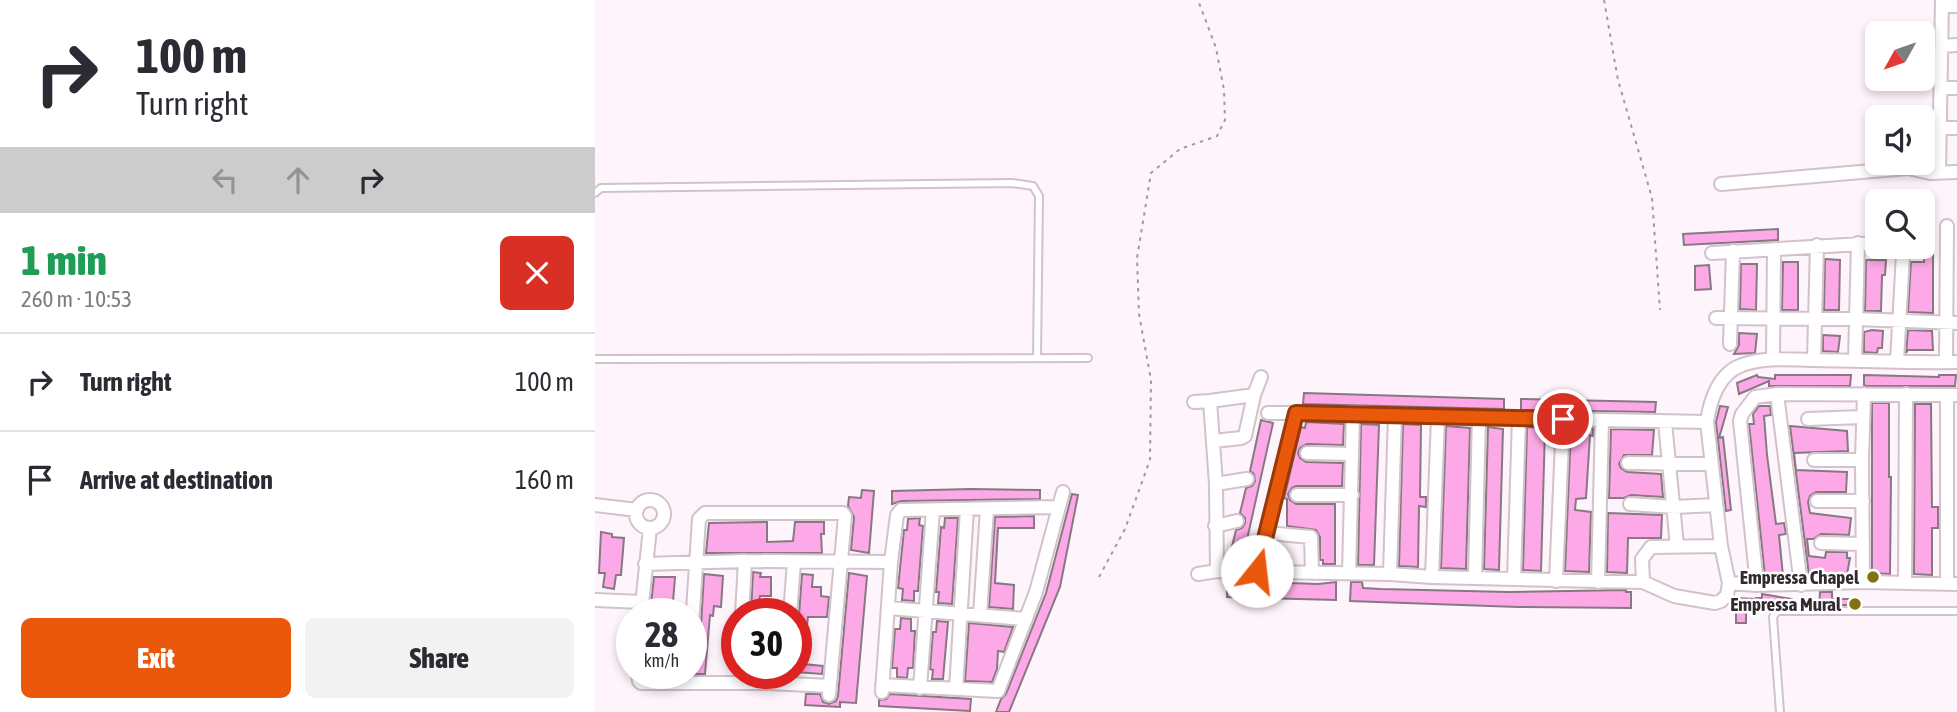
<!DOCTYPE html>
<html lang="en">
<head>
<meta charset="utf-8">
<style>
  :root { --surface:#fff; --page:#f2f2f3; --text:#2b2b33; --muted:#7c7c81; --line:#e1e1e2; --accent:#ea580c }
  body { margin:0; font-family:"Asap Condensed",sans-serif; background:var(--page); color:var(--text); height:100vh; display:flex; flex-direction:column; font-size:26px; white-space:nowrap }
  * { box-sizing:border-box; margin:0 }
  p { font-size:23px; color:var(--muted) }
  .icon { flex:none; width:38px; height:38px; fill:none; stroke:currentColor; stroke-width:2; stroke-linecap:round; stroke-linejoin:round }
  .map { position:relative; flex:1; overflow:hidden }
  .panel { display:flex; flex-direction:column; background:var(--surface); width:595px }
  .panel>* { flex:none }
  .guide { background:#fff; color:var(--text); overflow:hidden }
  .needle { width:46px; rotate:230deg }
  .fabs { position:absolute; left:1270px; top:21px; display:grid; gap:14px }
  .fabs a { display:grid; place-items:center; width:70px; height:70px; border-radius:10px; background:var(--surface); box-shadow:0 4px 10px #0003; font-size:35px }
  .speed { position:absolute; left:21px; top:598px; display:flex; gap:14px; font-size:35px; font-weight:700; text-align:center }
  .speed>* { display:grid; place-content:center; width:91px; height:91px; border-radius:50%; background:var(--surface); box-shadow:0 4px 10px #0003; line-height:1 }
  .speed small { font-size:18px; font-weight:400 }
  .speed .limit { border:10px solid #d22; background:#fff; color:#111 }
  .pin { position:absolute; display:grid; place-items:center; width:60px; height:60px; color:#fff; margin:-30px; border:4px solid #fff; border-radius:50%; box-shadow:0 2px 7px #0007 }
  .me { position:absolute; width:77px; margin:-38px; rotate:16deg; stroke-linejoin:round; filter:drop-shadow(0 0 5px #0008) }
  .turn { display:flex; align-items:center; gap:24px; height:147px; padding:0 21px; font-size:32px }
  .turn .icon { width:91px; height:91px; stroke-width:2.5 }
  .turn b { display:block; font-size:49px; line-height:60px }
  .lanes { display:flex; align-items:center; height:66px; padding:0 21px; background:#0003; justify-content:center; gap:35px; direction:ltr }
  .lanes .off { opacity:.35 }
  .round { display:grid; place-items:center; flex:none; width:74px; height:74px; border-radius:10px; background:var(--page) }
  .headline { display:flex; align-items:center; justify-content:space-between; height:119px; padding:0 21px }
  h1 { font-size:42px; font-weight:800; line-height:52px; color:#1e9e55 }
  .cta { display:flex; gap:14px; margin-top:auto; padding:14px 21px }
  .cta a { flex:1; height:80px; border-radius:10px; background:var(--accent); color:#fff; font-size:28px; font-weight:800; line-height:80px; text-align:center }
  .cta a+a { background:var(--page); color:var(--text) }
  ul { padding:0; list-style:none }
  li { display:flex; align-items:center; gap:21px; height:98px; padding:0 21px; border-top:2px solid var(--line) }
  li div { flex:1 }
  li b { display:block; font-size:26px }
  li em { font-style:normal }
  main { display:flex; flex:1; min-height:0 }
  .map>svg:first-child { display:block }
</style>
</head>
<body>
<main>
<section class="panel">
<div class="guide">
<div class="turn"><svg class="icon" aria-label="right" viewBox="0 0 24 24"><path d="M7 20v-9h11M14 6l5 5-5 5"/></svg><div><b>100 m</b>Turn right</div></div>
<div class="lanes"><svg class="icon off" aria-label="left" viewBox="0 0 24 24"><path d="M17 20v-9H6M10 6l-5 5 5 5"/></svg><svg class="icon off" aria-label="ahead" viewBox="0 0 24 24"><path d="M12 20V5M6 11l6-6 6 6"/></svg><svg class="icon" aria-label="right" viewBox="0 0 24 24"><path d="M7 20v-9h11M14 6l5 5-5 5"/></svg></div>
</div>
<div class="headline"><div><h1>1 min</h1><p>260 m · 10:53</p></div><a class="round" style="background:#d93025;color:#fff"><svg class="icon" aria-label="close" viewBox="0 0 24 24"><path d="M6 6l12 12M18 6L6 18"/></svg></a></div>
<ul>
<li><svg class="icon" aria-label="right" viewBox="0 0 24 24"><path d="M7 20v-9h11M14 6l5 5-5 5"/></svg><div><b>Turn right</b></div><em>100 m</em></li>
<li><svg class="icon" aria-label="arrive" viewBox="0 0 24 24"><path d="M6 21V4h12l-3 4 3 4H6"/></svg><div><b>Arrive at destination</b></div><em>160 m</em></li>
</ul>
<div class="cta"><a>Exit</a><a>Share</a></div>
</section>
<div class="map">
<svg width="1362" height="712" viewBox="0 0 1362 712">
  <rect width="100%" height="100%" fill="#fef4fb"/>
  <path fill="#fea9e7" stroke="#877882" stroke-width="2" d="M 1330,226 L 1338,226 L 1338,313 L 1313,312 L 1316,262 L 1329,262 Z
    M 1183,229 L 1183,240 L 1089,245 L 1088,234 Z
    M 1230,259 L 1245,260 L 1244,310 L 1229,310 Z
    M 1271,260 L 1291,260 L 1290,275 L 1287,275 L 1286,311 L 1270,311 Z
    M 1188,262 L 1203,262 L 1203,310 L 1187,310 Z
    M 1146,264 L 1162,264 L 1161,310 L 1145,309 Z
    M 1114,265 L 1116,289 L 1100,290 L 1100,266 Z
    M 1277,330 L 1288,331 L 1287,348 L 1283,348 L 1282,353 L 1269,352 L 1269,332 Z
    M 1313,330 L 1337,331 L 1338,350 L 1313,350 L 1311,353 Z
    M 1144,333 L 1162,334 L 1160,353 L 1139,354 L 1144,345 Z
    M 1228,335 L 1245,336 L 1243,352 L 1228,351 Z
    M 1162,375 L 1163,377 L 1180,379 L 1180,375 L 1256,375 L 1255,386 L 1174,386 L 1174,381 L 1144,394 L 1142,383 Z
    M 1269,375 L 1344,377 L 1344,375 L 1361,375 L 1360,386 L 1271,386 L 1269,385 Z
    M 709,393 L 909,399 L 909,409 L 708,404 Z
    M 926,399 L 969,400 L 1061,402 L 1060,412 L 926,410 Z
    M 1277,403 L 1294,403 L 1294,477 L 1296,477 L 1295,574 L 1277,573 Z
    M 1320,404 L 1336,404 L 1337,507 L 1343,507 L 1343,528 L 1337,528 L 1337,575 L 1319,574 Z
    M 1125,406 L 1133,407 L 1124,438 L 1128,437 L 1136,510 L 1131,511 L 1121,422 Z
    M 1164,406 L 1175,406 L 1176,415 L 1169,416 L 1172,455 L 1181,524 L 1189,523 L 1191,534 L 1184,535 L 1188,576 L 1170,576 L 1154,424 L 1159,424 L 1158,414 Z
    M 666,420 L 678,423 L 647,562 L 634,559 L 641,530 L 647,528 L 650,523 L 650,518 L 645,513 L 651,488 L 657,486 L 660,481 L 659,474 L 655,471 Z
    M 711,422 L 749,424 L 748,445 L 712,444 L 705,448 L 703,453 L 705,458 L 711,462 L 748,463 L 747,486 L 701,486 L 697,488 L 693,494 L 695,500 L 701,504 L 740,504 L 740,564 L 728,564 L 728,560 L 725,560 L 725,537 L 721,530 L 692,526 L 692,499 L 689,498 L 706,427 L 710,428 Z
    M 766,424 L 784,425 L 779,565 L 763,565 Z
    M 808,424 L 826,425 L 825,497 L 831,497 L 831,507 L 824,506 L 823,567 L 804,566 Z
    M 851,426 L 875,428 L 871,569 L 846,568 Z
    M 1195,426 L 1252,431 L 1253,451 L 1199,453 L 1201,470 L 1252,472 L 1251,492 L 1221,492 L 1215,496 L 1213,502 L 1215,513 L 1256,518 L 1254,535 L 1226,534 L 1218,539 L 1212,539 L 1214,556 L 1230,558 L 1231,552 L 1252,552 L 1252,558 L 1255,558 L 1252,574 L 1214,575 Z
    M 893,427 L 908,429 L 904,570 L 889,569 Z
    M 932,427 L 950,428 L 946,571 L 928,570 Z
    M 976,428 L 998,429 L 998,436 L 995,435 L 991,498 L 981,499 L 980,510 L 996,512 L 994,572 L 970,571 Z
    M 1016,429 L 1059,430 L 1057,455 L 1029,455 L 1024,464 L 1026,468 L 1032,472 L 1066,474 L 1068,497 L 1036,495 L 1029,498 L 1014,498 Z
    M 376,489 L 445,490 L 445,499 L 306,501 L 297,504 L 297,491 Z
    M 267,490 L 279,491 L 274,553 L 256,550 L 259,517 L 253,506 L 254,497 L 266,498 Z
    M 477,494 L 483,495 L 465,587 L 414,712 L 401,712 L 406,699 L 411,694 L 451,593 Z
    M 1013,513 L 1067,515 L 1066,538 L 1033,538 L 1032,573 L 1012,572 Z
    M 439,516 L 439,528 L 403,528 L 400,583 L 419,585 L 418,609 L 394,607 L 400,517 Z
    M 325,518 L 324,525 L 328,526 L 323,591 L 319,591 L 319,601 L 307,600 L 308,589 L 303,588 L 309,530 L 312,530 L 313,519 Z
    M 350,518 L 363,518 L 357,604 L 343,603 L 344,592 L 341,592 L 346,527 L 349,528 Z
    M 172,522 L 172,542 L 198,541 L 200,522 L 229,522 L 229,534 L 226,534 L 227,553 L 111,553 L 114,523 Z
    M 6,532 L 17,534 L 17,537 L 29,538 L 26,575 L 21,575 L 19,589 L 8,587 L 10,573 L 4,573 Z
    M 158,572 L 166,573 L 165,577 L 176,577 L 176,596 L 165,596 L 162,614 L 156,614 Z
    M 254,573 L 272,576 L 261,703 L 245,702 L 245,707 L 210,705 L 211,694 L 225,694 L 228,702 L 234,704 L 241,701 L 243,696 Z
    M 109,574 L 128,576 L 126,607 L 119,606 L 118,616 L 115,615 L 110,674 L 100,674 L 101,648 L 105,642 Z
    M 207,574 L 218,575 L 217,587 L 226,587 L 226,596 L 234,597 L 232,617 L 213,617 L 212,625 L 208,664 L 228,666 L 227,674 L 201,672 L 201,620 L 204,615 Z
    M 59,577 L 80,577 L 77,614 L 55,614 Z
    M 632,581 L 696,581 L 696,583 L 723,584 L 741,582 L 741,600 L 632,597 Z
    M 756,582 L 767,582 L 768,588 L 786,589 L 913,592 L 1031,590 L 1031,592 L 1036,592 L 1036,608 L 923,607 L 755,601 Z
    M 1225,592 L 1237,592 L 1237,599 L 1256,599 L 1256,605 L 1224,605 Z
    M 1167,594 L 1197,599 L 1196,605 L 1161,607 L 1161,598 L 1167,598 Z
    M 1141,598 L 1160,599 L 1160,608 L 1151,609 L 1151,623 L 1141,623 Z
    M 306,618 L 316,619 L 316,631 L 320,631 L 318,668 L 313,668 L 312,678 L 302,677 L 302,668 L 297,668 L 300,629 L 305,629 Z
    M 342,621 L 353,622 L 348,679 L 337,679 L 338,670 L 335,669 L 338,632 L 341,632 Z
    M 374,623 L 418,627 L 409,652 L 403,651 L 402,669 L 397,682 L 370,681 Z
    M 295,694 L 376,699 L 375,711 L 284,706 L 284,700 L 291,699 Z"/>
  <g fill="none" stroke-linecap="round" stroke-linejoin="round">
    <g stroke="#d1c2cc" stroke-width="10">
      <path id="service" d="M 0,193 L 6,188 L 417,183 L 438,186 L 444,196 L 442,358
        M 0,359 L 493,358
        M 1185,712 L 1178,617 L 1182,611 L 1362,611"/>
    </g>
    <g stroke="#d1c2cc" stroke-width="16">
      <path id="minor" d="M 1347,6 L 1362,6
        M 1347,46 L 1362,45
        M 1346,88 L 1362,88
        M 1346,128 L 1362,128
        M 1344,172 L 1347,0
        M 1126,184 L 1313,168 L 1335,173 L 1362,172
        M 1117,253 L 1283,243
        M 1121,318 L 1262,319 L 1362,323
        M 1135,344 L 1138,251
        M 1178,358 L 1179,249
        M 1219,360 L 1222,245
        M 1260,360 L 1263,243
        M 1302,361 L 1308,254 L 1305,247
        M 1351,362 L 1352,226
        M 1182,394 L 1206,585
        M 659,395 L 666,377
        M 1352,395 L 1352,584
        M 599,402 L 615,401
        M 673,413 L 758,413 L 843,417 L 1112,422
        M 1213,419 L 1267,417
        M 1070,422 L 1082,546
        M 619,441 L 646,438 L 650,436 L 659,395 L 615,401 L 621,484 L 622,571 L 795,574 L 837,577 L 1048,582 L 1079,596 L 1120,603 L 1126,601 L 1132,595 L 1134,583 L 1126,546 L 1112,422 C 1115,400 1124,373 1147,365 C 1171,356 1197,360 1222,360 C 1268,361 1315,363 1362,362
        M 712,453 L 757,454
        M 1219,460 L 1267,460
        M 1033,463 L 1116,464
        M 621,484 L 652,479
        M 702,495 L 757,495
        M41 514a14 14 0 1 1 28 0a14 14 0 1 1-28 0Z
        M 1222,501 L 1268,501
        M 1035,504 L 1079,507 L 1121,505
        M 0,505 L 42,510
        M 620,526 L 642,521
        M 673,533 L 716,537 L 717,572
        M 1226,543 L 1268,544
        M 296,562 L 302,515 L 306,510 L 463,507
        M 50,564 L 150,561 L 296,562 L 287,692
        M 662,571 L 701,413
        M 754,573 L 758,413
        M 603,574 L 622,571
        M 795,574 L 800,415
        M 837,577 L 843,417
        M 880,577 L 884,417
        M 919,579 L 924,418
        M 961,581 L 968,419
        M 1003,582 L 1007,420
        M 1048,582 L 1047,559 L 1056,547 L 1126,546
        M 1268,582 L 1267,460 L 1269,394
        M 1134,583 L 1162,585 L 1268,582 L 1362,584
        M 1310,583 L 1311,394
        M 1162,585 L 1145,421 L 1147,414 L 1160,397 L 1182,394 L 1362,395
        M 0,600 L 46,602
        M 293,608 L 431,619
        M 46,614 L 55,528
        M 147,614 L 150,561
        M 195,614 L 199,562
        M 385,615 L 392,509
        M 96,641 L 104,519 L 110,513 L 248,513 L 250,516 L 234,695
        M 43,674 L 44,681 L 46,683 L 174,683 L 235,686
        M 287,685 L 403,691 L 441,592 L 468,492
        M 325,688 L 338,510
        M 361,689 L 372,509"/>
    </g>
    <path stroke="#a39aa0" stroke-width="2" stroke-dasharray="3.5 5" stroke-linecap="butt" d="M 1009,0 L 1023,80 L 1057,198 L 1065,310
      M 504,577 L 530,529 L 555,460 L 556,380 L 544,314 L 542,258 L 556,173 L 585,149 L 622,136 L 630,120 L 629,90 L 621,48 L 603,0"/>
    <use href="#service" stroke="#fff" stroke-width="6"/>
    <use href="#minor" stroke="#fff" stroke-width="12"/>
  </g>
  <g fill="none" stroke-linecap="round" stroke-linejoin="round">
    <g stroke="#983908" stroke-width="18">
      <path id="route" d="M 662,571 L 701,413 L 968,419"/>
    </g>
    <use href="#route" stroke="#ea580c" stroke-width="12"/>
  </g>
  <g fill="#827213" stroke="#fff" stroke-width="2.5">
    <circle cx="1278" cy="577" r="7"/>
    <circle cx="1260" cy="604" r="7"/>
  </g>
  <g text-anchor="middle" stroke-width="5" stroke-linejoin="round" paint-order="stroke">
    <g font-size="19" font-weight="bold" fill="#312b2f" stroke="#fff" text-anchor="end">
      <text x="1264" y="584">Empressa Chapel</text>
      <text x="1246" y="611">Empressa Mural</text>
    </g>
  </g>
</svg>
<div class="fabs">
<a><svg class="needle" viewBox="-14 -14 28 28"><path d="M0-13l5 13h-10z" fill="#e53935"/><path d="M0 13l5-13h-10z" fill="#7c7c81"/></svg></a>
<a><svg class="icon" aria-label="sound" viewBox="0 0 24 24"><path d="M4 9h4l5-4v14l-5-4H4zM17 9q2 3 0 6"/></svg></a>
<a><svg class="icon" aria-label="search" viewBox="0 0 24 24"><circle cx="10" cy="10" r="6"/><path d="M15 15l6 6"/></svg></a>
</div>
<div class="speed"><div>28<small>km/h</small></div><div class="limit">30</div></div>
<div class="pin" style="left:968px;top:419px;background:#d93025"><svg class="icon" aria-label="arrive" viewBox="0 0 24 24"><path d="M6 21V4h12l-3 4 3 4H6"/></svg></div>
<svg class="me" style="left:662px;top:571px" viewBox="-20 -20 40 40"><circle r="19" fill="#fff"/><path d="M0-13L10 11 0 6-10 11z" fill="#ea580c"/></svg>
</div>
</main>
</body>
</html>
